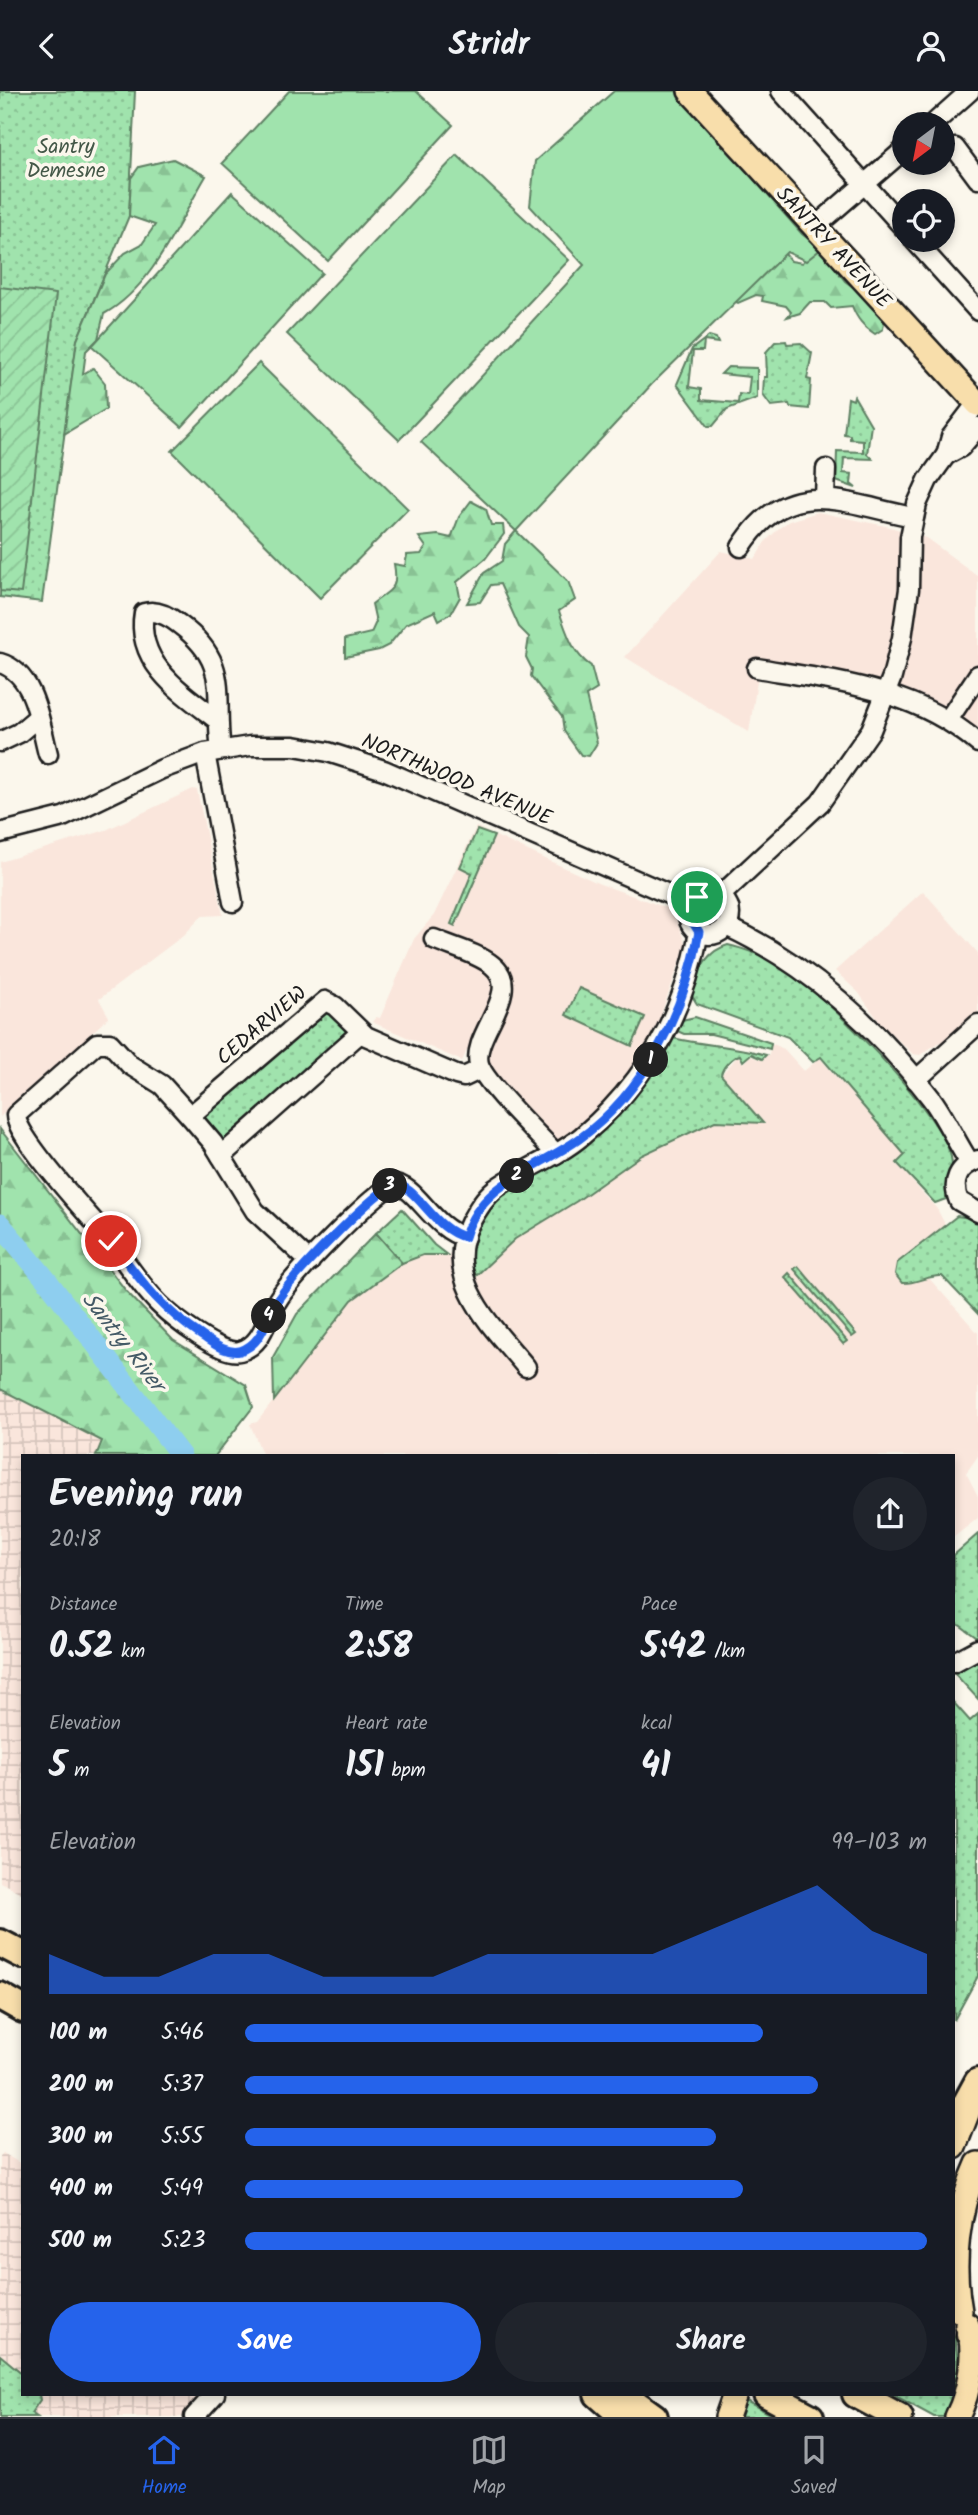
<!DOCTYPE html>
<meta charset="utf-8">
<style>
:root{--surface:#171b24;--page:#20242c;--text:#f1f3f6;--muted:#9ea1a6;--line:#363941;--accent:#2563eb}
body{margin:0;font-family:Kalam,sans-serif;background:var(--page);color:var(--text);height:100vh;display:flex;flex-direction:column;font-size:26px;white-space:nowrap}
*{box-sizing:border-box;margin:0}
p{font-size:23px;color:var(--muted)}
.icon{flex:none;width:38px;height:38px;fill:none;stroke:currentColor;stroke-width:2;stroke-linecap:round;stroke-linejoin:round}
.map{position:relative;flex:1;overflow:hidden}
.sheet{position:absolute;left:21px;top:1363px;width:934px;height:942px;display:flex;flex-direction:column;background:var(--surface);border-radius:0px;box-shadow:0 4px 10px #0003}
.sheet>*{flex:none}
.needle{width:46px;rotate:212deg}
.controls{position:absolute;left:892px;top:21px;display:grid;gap:14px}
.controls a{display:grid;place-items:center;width:63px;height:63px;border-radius:50%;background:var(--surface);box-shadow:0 4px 10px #0003;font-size:35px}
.pin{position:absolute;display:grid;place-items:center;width:60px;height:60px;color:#fff;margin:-30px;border:4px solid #fff;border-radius:50%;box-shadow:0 2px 7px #0007}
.km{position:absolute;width:35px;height:35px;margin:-18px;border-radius:50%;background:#222;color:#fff;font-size:19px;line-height:35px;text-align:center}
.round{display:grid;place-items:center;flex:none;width:74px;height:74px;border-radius:37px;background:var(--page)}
.head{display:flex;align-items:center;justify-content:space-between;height:119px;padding:0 28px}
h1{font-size:38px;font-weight:800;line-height:52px}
.stats{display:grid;grid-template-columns:repeat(3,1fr);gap:10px;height:119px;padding:7px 28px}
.stats div{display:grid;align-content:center}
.stats b{font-size:35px;font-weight:800}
.stats small{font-size:19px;font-weight:400}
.stats p{font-size:19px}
.chart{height:196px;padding:14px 28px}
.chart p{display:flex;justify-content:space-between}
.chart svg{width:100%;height:126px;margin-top:7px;fill:var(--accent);opacity:.7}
.cta{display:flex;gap:14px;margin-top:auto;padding:14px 28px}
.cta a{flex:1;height:80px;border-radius:42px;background:var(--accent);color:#fff;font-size:28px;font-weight:800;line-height:80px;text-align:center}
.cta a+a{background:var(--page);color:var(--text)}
ul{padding:0 28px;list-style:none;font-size:23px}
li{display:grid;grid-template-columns:112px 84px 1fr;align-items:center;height:52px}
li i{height:18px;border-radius:9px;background:var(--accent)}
header{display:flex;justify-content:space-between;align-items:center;height:91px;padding:0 28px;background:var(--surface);font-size:32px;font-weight:800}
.menu{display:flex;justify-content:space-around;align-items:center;height:98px;border-top:2px solid var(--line);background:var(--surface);font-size:19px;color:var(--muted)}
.menu a{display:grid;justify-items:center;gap:4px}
.menu .selected{color:var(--accent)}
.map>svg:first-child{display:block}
.built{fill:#fae6dc}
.industrial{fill:url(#industrial-grid)}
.grass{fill:url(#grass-dots);stroke:#5e8064;stroke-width:2}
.forest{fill:url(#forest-firs);stroke:#5e8064;stroke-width:2}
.garden{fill:url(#garden-furrows);stroke:#5e8064;stroke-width:2}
.pitch{fill:#a0e3ad;stroke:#5e8064;stroke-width:2}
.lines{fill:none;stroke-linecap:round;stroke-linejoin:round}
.river{stroke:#8eceef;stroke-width:21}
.minor-casing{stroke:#1c1c1c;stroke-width:23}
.major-casing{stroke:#1c1c1c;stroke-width:28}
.highway-casing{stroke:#1c1c1c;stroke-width:32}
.minor{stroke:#fbf7ec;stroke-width:18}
.major{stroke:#f8deab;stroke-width:23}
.highway{stroke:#f8deab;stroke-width:26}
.route-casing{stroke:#fff;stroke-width:14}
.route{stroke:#2563eb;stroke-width:9}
.labels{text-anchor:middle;stroke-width:7;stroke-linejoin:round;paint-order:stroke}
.park-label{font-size:21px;fill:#445848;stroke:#fbf7ec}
.street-label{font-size:21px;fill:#1c1c1c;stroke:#fbf7ec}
.water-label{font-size:23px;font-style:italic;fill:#445a66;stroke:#fbf7ec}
</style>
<header><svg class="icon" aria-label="back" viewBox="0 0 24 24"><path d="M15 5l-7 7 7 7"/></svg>Stridr<svg class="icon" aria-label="person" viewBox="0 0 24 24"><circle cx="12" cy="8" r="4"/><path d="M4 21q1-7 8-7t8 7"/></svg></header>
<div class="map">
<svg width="978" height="2326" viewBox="0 0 978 2326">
<defs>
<pattern id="industrial-grid" width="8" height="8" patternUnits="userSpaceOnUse" patternTransform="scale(1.75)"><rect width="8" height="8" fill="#fae6dc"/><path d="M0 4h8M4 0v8" fill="none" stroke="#d6c5bc"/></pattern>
<pattern id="grass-dots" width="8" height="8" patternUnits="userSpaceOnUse" patternTransform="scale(1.75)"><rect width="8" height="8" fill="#a0e3ad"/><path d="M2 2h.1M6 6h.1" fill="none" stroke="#89c294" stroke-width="1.8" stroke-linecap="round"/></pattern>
<pattern id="forest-firs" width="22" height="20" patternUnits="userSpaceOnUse" patternTransform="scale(1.75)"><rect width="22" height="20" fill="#a0e3ad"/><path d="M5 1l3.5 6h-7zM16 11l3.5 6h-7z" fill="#89c294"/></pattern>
<pattern id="garden-furrows" width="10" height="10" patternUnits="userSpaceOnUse" patternTransform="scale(1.75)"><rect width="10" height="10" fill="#a0e3ad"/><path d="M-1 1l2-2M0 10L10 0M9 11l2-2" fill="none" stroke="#89c294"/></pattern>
</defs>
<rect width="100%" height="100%" fill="#fbf7ec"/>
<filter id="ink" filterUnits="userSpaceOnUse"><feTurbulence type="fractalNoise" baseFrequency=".0143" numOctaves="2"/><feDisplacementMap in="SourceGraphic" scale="14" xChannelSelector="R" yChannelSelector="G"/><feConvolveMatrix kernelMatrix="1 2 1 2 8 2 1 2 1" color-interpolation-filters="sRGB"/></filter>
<g filter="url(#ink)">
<g class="built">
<path d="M818 421 890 436 926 447 978 485V641L963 628 910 603 760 572 749 641 625 566 721 460 755 468 765 451 778 438 789 430Z"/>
<path d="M193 698 197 699 223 824 202 825 184 844 99 908 109 926 0 1026V771L106 739Z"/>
<path d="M476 736 600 793 672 819 686 854 645 967 593 1027 560 1049 545 1042 489 982 483 970 502 925 486 918 462 970 372 931 376 926 380 927 414 848 434 824Z"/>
<path d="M923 800 978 862V923L954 948 938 952 920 964 913 963 881 933 858 901 835 880Z"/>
<path d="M771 952 784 958 804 980 820 967 905 1064 896 1072 937 1118 946 1135 909 1165 978 1242V1365L966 1382 978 1405V1427L954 1446V1365H263L250 1333 257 1331 352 1209 395 1176 423 1164H447L456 1159 476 1185 515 1148 577 1110 642 1064 715 1030 762 1032 721 984 738 965 743 972 750 965 762 969 769 963Z"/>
</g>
<g class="industrial">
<path d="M0 1298 103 1350 96 1365H23V1803L0 1791Z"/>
<path d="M3 2062 23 2074V2303H215L194 2326H0V2065Z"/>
</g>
<g class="grass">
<path d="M0 0H135L129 125 77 249 42 511 0 506Z"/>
<path d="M709 245 716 247 718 252 704 250 703 260H693L689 296 701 298V309L738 312 739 303 748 304 750 286 721 283 728 276 757 277V307L727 318 713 335H708L677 293 692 258Z"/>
<path d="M786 250 787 253 801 252 812 262 807 288 811 289 809 318 790 316 789 313 771 315 763 304 764 286H767L766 261 775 251Z"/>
<path d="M854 305 871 334 867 363 872 368 844 367 843 382 852 383 851 393 856 397 836 390 837 360 863 361V349L850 348V344L844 343 848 307 853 309Z"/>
<path d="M477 739 494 745 455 835 451 833 472 782 460 776Z"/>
<path d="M728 854C742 857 770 867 782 875 823 902 941 1020 951 1066 954 1080 949 1094 946 1108L935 1112 897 1072 905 1064 821 966 813 971 788 946 697 913 691 903C696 882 706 860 728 854Z"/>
<path d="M579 897 645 926 632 955 566 924Z"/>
<path d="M327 917 349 944 222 1051 201 1027 202 1023Z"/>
<path d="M695 926 771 952 770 958 711 943H684L675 939 682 929Z"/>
<path d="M673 947C704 955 735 954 766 964L762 968 751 963 743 970 740 964C732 966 722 976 721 984L763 1032 715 1030 642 1064 577 1110 515 1148 476 1185C475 1179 471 1176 471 1171 467 1108 514 1099 556 1073 577 1060 597 1041 615 1025 639 1003 655 974 673 947Z"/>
<path d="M402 1118 434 1154 447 1164H423L402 1172 376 1142Z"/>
<path d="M957 1125 978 1128V1223L942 1185C927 1184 916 1193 902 1192L895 1183 897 1172Z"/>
<path d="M978 1443V1546H976L954 1530V1464Z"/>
<path d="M978 1569V1608L955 1583Z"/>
<path d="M954 1612 970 1630 978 1623V1885L954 1929Z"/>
<path d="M954 2244C961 2273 957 2297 947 2326H934L892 2303H954Z"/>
<path d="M0 2264 23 2283V2303H39L40 2309 31 2322 37 2326H0Z"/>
<path d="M746 2310 776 2326H738Z"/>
</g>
<g class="forest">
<path d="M173 68 206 85C178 132 153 196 104 223L98 248 86 260 83 283 93 277 105 292 106 318 64 343 77 249 105 183 125 162 142 153 155 134 129 125 131 87 139 76Z"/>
<path d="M779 156 791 170 802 172 807 163 819 156 845 190 868 207 884 231 883 238 875 243C863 235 857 228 852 215L831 217 825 211H810L800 222 787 226 791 221 786 215 762 210 763 205 756 204 738 212 724 205Z"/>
<path d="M471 410 486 418 491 434H503L504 443 485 468 457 491 460 506 451 522 439 529 435 520 406 533 389 554 379 559 345 566V548L371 542 376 531 372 513C390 498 399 500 394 473L405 475 407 464 421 463 426 456 419 446 438 444 451 447 459 426Z"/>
<path d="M516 440 568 490 575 509 559 520C567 542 572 562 591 575L597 598 586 605 597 652 589 665 581 664 564 640 562 626 531 585 532 578 526 566 529 546 519 536 500 493 491 494 480 511 467 512 484 482 502 470 505 453Z"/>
<path d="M0 1038 127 1201 173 1249 246 1294 253 1316 215 1365H96L102 1350 0 1298Z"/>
<path d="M376 1142 402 1172 352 1209 274 1310 273 1266 297 1223Z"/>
</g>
<g class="garden">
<path d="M0 196 56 203 21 502 0 500Z"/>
<path d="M798 1175 856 1243 852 1246 794 1178Z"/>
<path d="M789 1182 847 1250 843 1253 785 1186Z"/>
</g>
<g class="pitch">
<path d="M289 0H416L453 34 328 170 222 72Z"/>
<path d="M614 0H676L802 143 821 158 806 170 787 161 652 293 516 440 421 351 584 174 530 115 535 70Z"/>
<path d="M457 64 569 169 399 349 287 243Z"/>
<path d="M232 101 322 182 182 336 92 255Z"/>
<path d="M259 272 408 418 320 507 172 360Z"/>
</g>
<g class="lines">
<path class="river" d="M0 1133 49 1192 181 1365"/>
<defs>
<g id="minor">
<path d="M781 0 905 138"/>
<path d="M933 33 970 0"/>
<path d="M955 57 978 88"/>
<path d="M816 135 905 58"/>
<path d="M914 149 978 220"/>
<path d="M946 364 961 356 978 336"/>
<path d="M825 406 826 378"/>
<path d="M741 456C789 381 843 413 914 426"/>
<path d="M0 572C35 582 40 633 48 663"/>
<path d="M757 577C835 590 916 598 978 652"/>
<path d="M216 628C182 602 135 572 144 522 157 518 169 525 179 533 233 573 213 604 221 659"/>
<path d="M948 629 978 584"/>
<path d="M0 651 19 642 38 626"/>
<path d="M205 662 233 811"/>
<path d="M0 742 63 726 162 678 205 662 250 655H294L328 661 384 679 691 813"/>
<circle cx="709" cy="823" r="21"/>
<path d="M720 805 820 712 871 639 892 586 902 547 909 498 910 446 917 413 928 389 946 364 951 346 977 312"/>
<path d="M726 835C807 872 878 937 931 1007 946 1027 956 1051 970 1072"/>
<path d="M434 848C452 856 477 862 492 874 525 900 471 943 479 973 484 992 540 1045 556 1063"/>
<path d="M916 989 978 933"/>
<path d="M190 1025 325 910 335 915 366 945 456 984 464 986 481 978"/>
<path d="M221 1065 360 942"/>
<path d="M978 1069C958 1075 951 1091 959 1110L978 1121"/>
<path d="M310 1171 255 1120 213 1052 190 1025 162 994 130 974 110 952H97L16 1024C14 1042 81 1116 97 1134 119 1159 135 1189 159 1213 173 1227 221 1265 240 1260 263 1254 266 1227 277 1210 292 1185 368 1108 393 1093 416 1093 432 1138 465 1146"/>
<path d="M526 1276C493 1236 441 1189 470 1132 477 1119 484 1107 495 1098 522 1078 556 1067 582 1045 645 992 684 922 699 841"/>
<path d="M954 1571 978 1558"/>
<path d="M194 2326 215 2303"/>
</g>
<g id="major">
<path d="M690 0 978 313"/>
<path d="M954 2056 968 2020"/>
<path d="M960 2220C951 2172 957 2118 978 2073"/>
<path d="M727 2326 735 2303"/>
<path d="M957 2326C969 2302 978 2260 967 2234"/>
</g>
<g id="highway">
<path d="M0 1852 23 1864"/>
<path d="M0 1905 23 1918"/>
<path d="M954 2035 978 1991"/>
<path d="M970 2243 978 2254"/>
<path d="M598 2303 624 2326"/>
<path d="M622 2303 654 2326"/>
<path d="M767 2303 810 2326"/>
<path d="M856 2303 899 2326"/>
</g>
</defs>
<use href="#minor" class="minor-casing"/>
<use href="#major" class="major-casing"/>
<use href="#highway" class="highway-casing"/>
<use href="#minor" class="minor"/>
<use href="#major" class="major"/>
<use href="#highway" class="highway"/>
</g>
</g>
<g class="lines" filter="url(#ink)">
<defs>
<path id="route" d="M111 1150C141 1190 159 1216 202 1245 213 1252 226 1263 240 1260 263 1253 266 1227 277 1210 293 1184 367 1109 393 1093 417 1093 433 1139 465 1146 480 1092 537 1078 579 1048 645 1001 685 919 699 841L689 825 691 813 697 806"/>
</defs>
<use href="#route" class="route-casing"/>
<use href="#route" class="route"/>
</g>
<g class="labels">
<g class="park-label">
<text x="66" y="62">Santry<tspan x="66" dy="24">Demesne</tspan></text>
</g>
<g class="street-label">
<text transform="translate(834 156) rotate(47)" y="7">SANTRY AVENUE</text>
<text transform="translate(457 688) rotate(23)" y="7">NORTHWOOD AVENUE</text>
<text transform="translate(261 934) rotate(-40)" y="7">CEDARVIEW</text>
</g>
<g class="water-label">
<text transform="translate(124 1250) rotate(52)" y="8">Santry River</text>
</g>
</g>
</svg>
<div class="controls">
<a><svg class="needle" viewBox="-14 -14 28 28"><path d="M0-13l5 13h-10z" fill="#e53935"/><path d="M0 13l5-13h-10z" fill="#9ea1a6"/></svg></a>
<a><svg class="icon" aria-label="locate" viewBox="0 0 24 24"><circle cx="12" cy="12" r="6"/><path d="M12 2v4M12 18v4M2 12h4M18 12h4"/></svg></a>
</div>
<div class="pin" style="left:697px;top:806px;background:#1e9e55"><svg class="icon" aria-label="arrive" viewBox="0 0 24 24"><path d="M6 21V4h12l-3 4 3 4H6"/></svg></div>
<div class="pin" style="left:111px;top:1150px;background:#d93025"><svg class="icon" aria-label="check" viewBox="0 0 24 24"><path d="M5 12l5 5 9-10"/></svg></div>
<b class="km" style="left:651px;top:969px">1</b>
<b class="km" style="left:517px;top:1085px">2</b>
<b class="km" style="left:390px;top:1095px">3</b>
<b class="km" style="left:269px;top:1225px">4</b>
<section class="sheet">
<div class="head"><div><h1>Evening run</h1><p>20:18</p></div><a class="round"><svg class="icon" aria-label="share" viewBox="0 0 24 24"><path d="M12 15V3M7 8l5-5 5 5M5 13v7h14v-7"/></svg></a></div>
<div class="stats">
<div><p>Distance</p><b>0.52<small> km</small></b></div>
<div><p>Time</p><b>2:58</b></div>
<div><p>Pace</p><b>5:42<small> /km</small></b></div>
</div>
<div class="stats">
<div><p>Elevation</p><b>5<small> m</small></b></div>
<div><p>Heart rate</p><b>151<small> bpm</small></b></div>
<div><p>kcal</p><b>41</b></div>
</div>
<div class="chart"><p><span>Elevation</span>99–103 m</p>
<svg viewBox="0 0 160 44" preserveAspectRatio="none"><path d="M0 44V30L10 38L20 38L30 30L40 30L50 38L60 38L70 38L80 30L90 30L100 30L110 30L120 22L130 14L140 6L150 22L160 30V44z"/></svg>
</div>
<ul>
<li><b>100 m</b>5:46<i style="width:76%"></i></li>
<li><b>200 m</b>5:37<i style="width:84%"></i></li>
<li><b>300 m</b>5:55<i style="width:69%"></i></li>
<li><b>400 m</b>5:49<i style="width:73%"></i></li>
<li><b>500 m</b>5:23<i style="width:100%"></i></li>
</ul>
<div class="cta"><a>Save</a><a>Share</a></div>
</section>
</div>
<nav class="menu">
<a class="selected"><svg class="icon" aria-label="home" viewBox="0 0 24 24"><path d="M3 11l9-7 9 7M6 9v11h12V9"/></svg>Home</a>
<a><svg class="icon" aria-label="map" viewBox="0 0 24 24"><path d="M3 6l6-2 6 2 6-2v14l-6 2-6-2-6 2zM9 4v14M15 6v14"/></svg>Map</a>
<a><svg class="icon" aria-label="saved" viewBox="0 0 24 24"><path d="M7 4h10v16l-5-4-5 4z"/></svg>Saved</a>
</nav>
